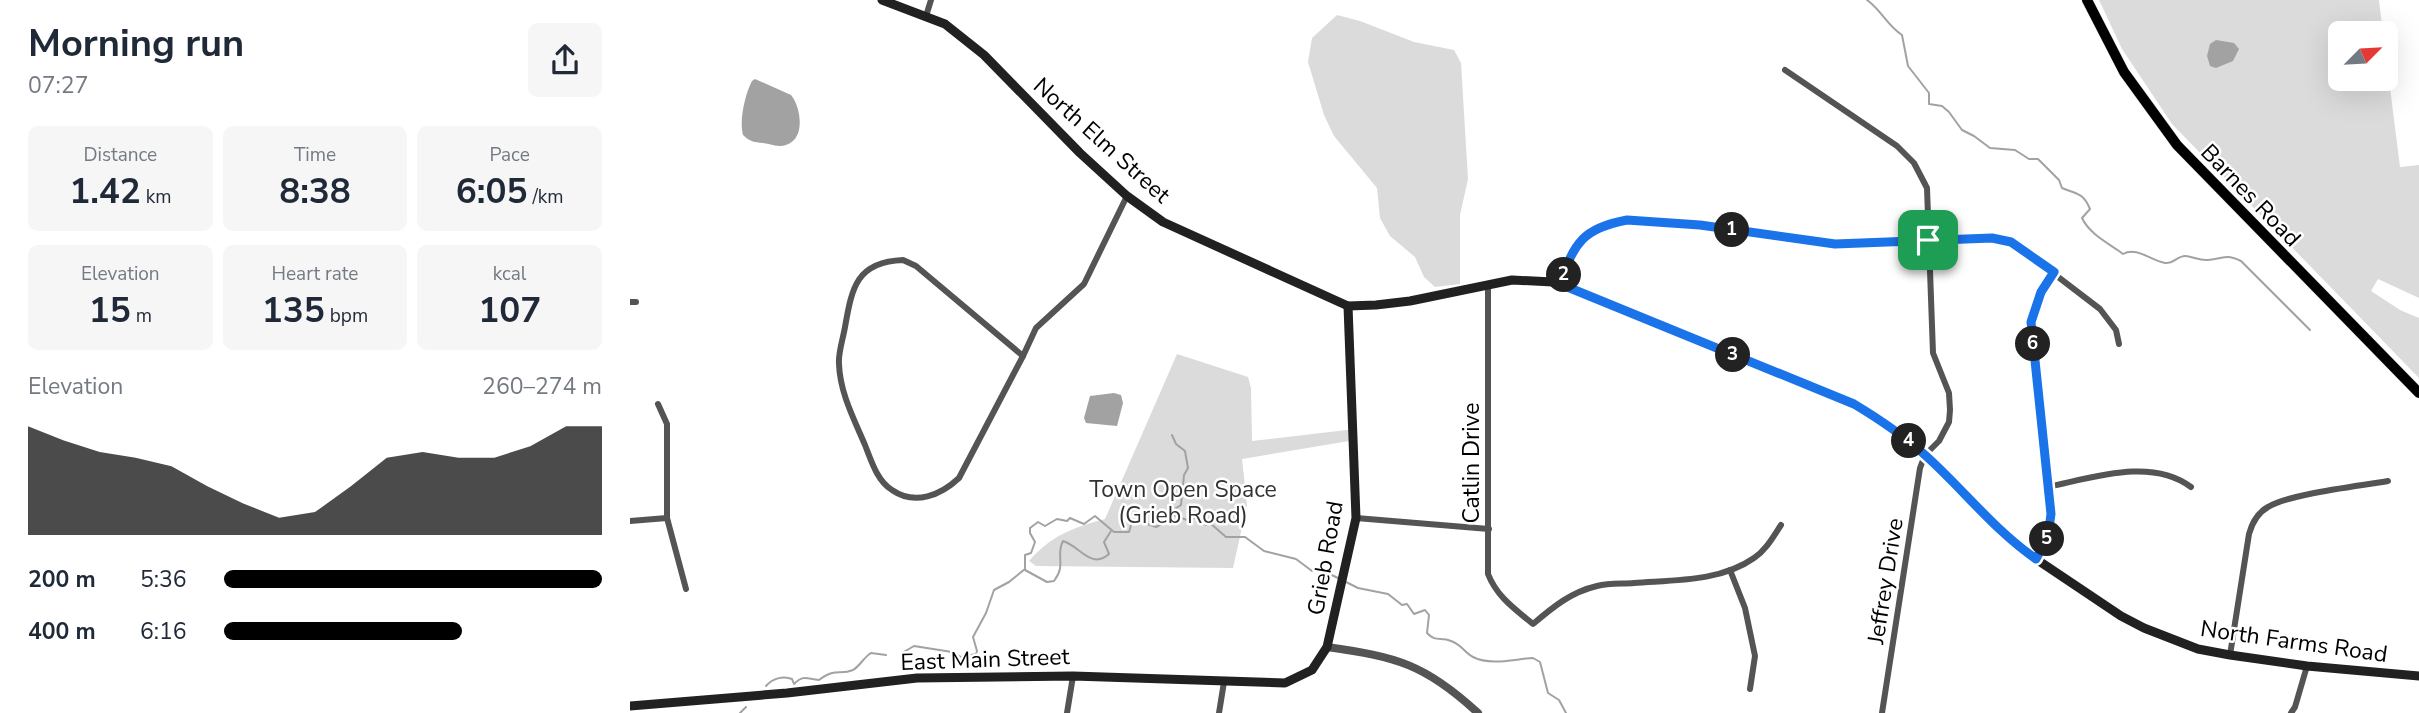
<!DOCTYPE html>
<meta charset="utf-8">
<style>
:root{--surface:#fff;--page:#f6f6f7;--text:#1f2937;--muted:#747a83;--accent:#000}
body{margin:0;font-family:"Nunito Sans",sans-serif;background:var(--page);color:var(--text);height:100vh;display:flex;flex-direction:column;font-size:26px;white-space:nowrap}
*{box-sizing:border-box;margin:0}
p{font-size:23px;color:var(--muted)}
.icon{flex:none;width:38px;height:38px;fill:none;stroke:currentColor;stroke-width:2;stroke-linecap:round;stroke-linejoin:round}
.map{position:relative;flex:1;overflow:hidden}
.sheet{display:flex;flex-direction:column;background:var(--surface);width:630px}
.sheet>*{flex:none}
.needle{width:46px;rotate:66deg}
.controls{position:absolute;left:1698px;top:21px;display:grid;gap:14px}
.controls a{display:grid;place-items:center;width:70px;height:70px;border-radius:10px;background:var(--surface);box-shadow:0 7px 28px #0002;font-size:35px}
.pin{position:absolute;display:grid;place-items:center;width:60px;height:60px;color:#fff;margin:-30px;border-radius:14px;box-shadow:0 4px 10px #0006}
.km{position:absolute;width:35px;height:35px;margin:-18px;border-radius:50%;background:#222;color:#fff;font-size:19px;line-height:35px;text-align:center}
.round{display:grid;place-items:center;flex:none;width:74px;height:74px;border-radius:10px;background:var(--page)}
.overview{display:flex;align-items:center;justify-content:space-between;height:119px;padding:0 28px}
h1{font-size:38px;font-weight:700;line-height:52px}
.metrics{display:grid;grid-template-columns:repeat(3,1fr);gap:10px;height:119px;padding:7px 28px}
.metrics div{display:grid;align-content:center;border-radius:10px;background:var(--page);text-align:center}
.metrics b{font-size:35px;font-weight:700}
.metrics small{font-size:19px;font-weight:400}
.metrics p{font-size:19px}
.chart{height:196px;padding:14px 28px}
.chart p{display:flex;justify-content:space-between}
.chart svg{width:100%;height:126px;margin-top:7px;fill:var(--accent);opacity:.7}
ul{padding:0 28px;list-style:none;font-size:23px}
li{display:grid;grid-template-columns:112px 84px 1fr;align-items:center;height:52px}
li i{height:18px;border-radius:9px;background:var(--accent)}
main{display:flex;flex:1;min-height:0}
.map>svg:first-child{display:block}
.green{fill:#dbdbdb}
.water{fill:#a2a2a2}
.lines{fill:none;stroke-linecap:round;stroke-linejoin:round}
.stream{stroke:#a2a2a2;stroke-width:2}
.primary-casing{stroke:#dbdbdb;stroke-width:11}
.minor{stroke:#545454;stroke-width:6}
.tertiary{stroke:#545454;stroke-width:8}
.secondary{stroke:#212121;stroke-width:9}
.primary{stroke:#000;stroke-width:10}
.route-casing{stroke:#fff;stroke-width:14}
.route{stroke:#1a73e8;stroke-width:9}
.labels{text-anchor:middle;stroke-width:5;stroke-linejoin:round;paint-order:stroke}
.street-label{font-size:23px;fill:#000;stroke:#fff}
.park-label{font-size:23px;fill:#323232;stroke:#fff}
</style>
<main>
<section class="sheet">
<div class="overview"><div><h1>Morning run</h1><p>07:27</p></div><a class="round"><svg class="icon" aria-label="share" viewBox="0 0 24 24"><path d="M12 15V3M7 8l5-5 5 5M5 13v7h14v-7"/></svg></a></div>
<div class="metrics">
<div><p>Distance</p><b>1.42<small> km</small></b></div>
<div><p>Time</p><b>8:38</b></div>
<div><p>Pace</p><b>6:05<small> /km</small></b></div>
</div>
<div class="metrics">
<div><p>Elevation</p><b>15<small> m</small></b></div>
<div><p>Heart rate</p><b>135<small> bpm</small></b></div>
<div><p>kcal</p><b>107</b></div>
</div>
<div class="chart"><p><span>Elevation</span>260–274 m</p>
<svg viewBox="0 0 160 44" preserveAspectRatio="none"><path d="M0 44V6L10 11L20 15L30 17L40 20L50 27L60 33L70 38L80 36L90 27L100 17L110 15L120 17L130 17L140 13L150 6L160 6V44z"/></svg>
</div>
<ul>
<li><b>200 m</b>5:36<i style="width:100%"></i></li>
<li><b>400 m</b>6:16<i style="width:63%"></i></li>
</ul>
</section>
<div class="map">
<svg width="1789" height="713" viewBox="0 0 1789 713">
<rect width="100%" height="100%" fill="#fff"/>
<g class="green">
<path d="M1469 0H1749L1753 33H1710V79H1755V48L1770 167 1789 165V298L1748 279 1741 291 1770 310 1789 318V378L1542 124 1492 49Z"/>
<path d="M707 15 730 21 784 42 824 50 831 63 838 179 830 215V284L805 287 794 277 785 257 760 236 750 218 747 188 704 136 694 115 678 62 682 38Z"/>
<path d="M547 354 618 377 621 388 622 441 725 429V440L612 459 617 505 603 568 406 566 399 561C422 535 442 528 475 519Z"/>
</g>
<g class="water">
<path d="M1586 40 1604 43 1609 49 1603 61 1586 68 1580 66 1577 56 1580 44Z"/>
<path d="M125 79 161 95C171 107 176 139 156 145 149 148 141 144 133 143 124 142 120 142 113 135 109 121 115 94 122 81Z"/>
<path d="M484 393 491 395 493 403 487 426 456 423 454 418 460 396Z"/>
</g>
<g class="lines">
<g class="stream">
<path d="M1237 0C1252 11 1257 25 1272 35L1278 66 1299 93V104L1312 106 1319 112 1332 130 1344 136 1360 148 1385 150 1399 159H1408L1429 180 1432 188C1446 194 1453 192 1460 209L1452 218C1459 233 1476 242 1489 251L1493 254C1507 246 1521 261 1535 263 1544 264 1548 255 1556 256 1564 257 1570 261 1578 260 1594 259 1595 253 1611 261L1680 330"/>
<path d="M540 512 551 505 554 475 558 468 555 451 546 444 542 435"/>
<path d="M395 570 417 582 424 581C437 564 425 556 433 541 450 546 461 570 479 554L474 542 481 531"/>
<path d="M716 582 728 588 758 594 772 605 777 604 784 614 795 610 799 615 797 633C806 643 811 636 821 641 831 644 835 653 843 657 861 666 884 659 903 658L910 662 918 693 929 700 936 713"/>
<path d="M272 653 284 646 322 652 331 657 346 654 347 651 343 637 356 613 364 590 379 582 395 569V555L401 553 405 542 400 533V528L408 522 415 526 427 519 437 521 440 518 454 524 465 516 484 532H499L502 522 509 521 526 527 532 524 533 516 538 513 557 520 564 518 576 525 580 523 596 537H615L634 551 666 559 682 571 689 569 708 578"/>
<path d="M136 686C142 679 153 675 162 679L164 684C174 674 177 679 189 680 206 667 210 676 223 670 230 666 234 657 241 653L256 655"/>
<path d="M110 713 116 707"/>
</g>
<defs>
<path id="primary" d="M1457 0 1494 72 1547 145 1789 393"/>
</defs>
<use href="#primary" class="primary-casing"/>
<g class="minor">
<path d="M296 16 301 0"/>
<path d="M1155 70 1267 146 1284 163 1297 188 1303 353 1319 393 1320 410 1319 422 1309 441 1295 455 1290 468 1252 713"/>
<path d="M273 260 286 266 393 356 329 478C311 495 285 506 262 490 247 481 241 460 235 445 224 419 210 393 209 364 208 353 213 339 215 327 222 288 226 262 273 260Z"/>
<path d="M930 284 940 256 953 238 974 224 997 221 1070 225 1205 244 1362 238 1381 241 1470 309 1486 330 1489 344"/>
<path d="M858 285V574C867 597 885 609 903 624 923 607 941 592 967 586 979 583 992 584 1004 583 1043 580 1090 582 1124 558 1136 550 1143 537 1151 525"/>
<path d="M0 302H6"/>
<path d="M393 356 406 328 454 284 497 196"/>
<path d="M28 404 37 424V518L56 589"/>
<path d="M1417 487C1462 478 1521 457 1561 487"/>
<path d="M726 518 859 529"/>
<path d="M0 521 37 518"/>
<path d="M1406 559 1418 536 1421 515 1401 322 1411 292 1424 272"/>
<path d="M1100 570 1115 608 1125 656 1120 689"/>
<path d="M1600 655 1619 534C1622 523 1627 513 1638 507 1658 494 1730 486 1758 481"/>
<path d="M437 713 443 676"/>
<path d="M589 713 594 682"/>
<path d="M1661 713 1665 707 1677 666"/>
</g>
<path class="tertiary" d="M697 647C767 657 795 664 848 713"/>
<g class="secondary">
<path d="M252 0 315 24 354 55 450 153 497 196 533 222 718 306 746 305 780 301 882 280 923 282 951 291 1224 404 1262 427 1295 455 1375 535 1400 555 1491 616 1514 628 1568 649 1600 655 1677 666 1789 676"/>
<path d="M0 706 157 693 287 678 443 676 655 683 682 670 697 647 726 518 718 306"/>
</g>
<use href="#primary" class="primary"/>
</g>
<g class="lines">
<defs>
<path id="route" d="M997 220 1070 225 1205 244 1362 238 1381 242 1424 272 1411 292 1401 322 1421 514 1418 536 1406 559C1364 530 1333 489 1295 455 1273 435 1249 419 1224 404L930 284C944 243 953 228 997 220Z"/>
</defs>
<use href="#route" class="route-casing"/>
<use href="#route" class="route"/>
</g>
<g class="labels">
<g class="street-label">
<text transform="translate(472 140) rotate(42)" y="8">North Elm Street</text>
<text transform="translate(1621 195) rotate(46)" y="8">Barnes Road</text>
<text transform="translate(841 463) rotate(-90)" y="8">Catlin Drive</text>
<text transform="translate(695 558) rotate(-80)" y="8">Grieb Road</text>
<text transform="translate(1255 581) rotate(-81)" y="8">Jeffrey Drive</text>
<text transform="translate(1664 641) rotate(8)" y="8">North Farms Road</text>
<text transform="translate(355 659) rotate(-2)" y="8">East Main Street</text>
</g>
<g class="park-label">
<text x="553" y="497">Town Open Space<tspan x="553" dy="26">(Grieb Road)</tspan></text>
</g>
</g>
</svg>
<div class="controls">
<a><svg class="needle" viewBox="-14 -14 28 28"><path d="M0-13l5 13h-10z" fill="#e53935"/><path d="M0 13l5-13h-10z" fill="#747a83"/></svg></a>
</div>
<div class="pin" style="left:1298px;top:240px;background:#1e9e55"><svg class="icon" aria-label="arrive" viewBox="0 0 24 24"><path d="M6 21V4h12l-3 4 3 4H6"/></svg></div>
<b class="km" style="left:1102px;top:230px">1</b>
<b class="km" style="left:934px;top:275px">2</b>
<b class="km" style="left:1103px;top:355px">3</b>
<b class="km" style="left:1279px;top:441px">4</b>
<b class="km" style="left:1417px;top:539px">5</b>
<b class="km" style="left:1403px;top:344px">6</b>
</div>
</main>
